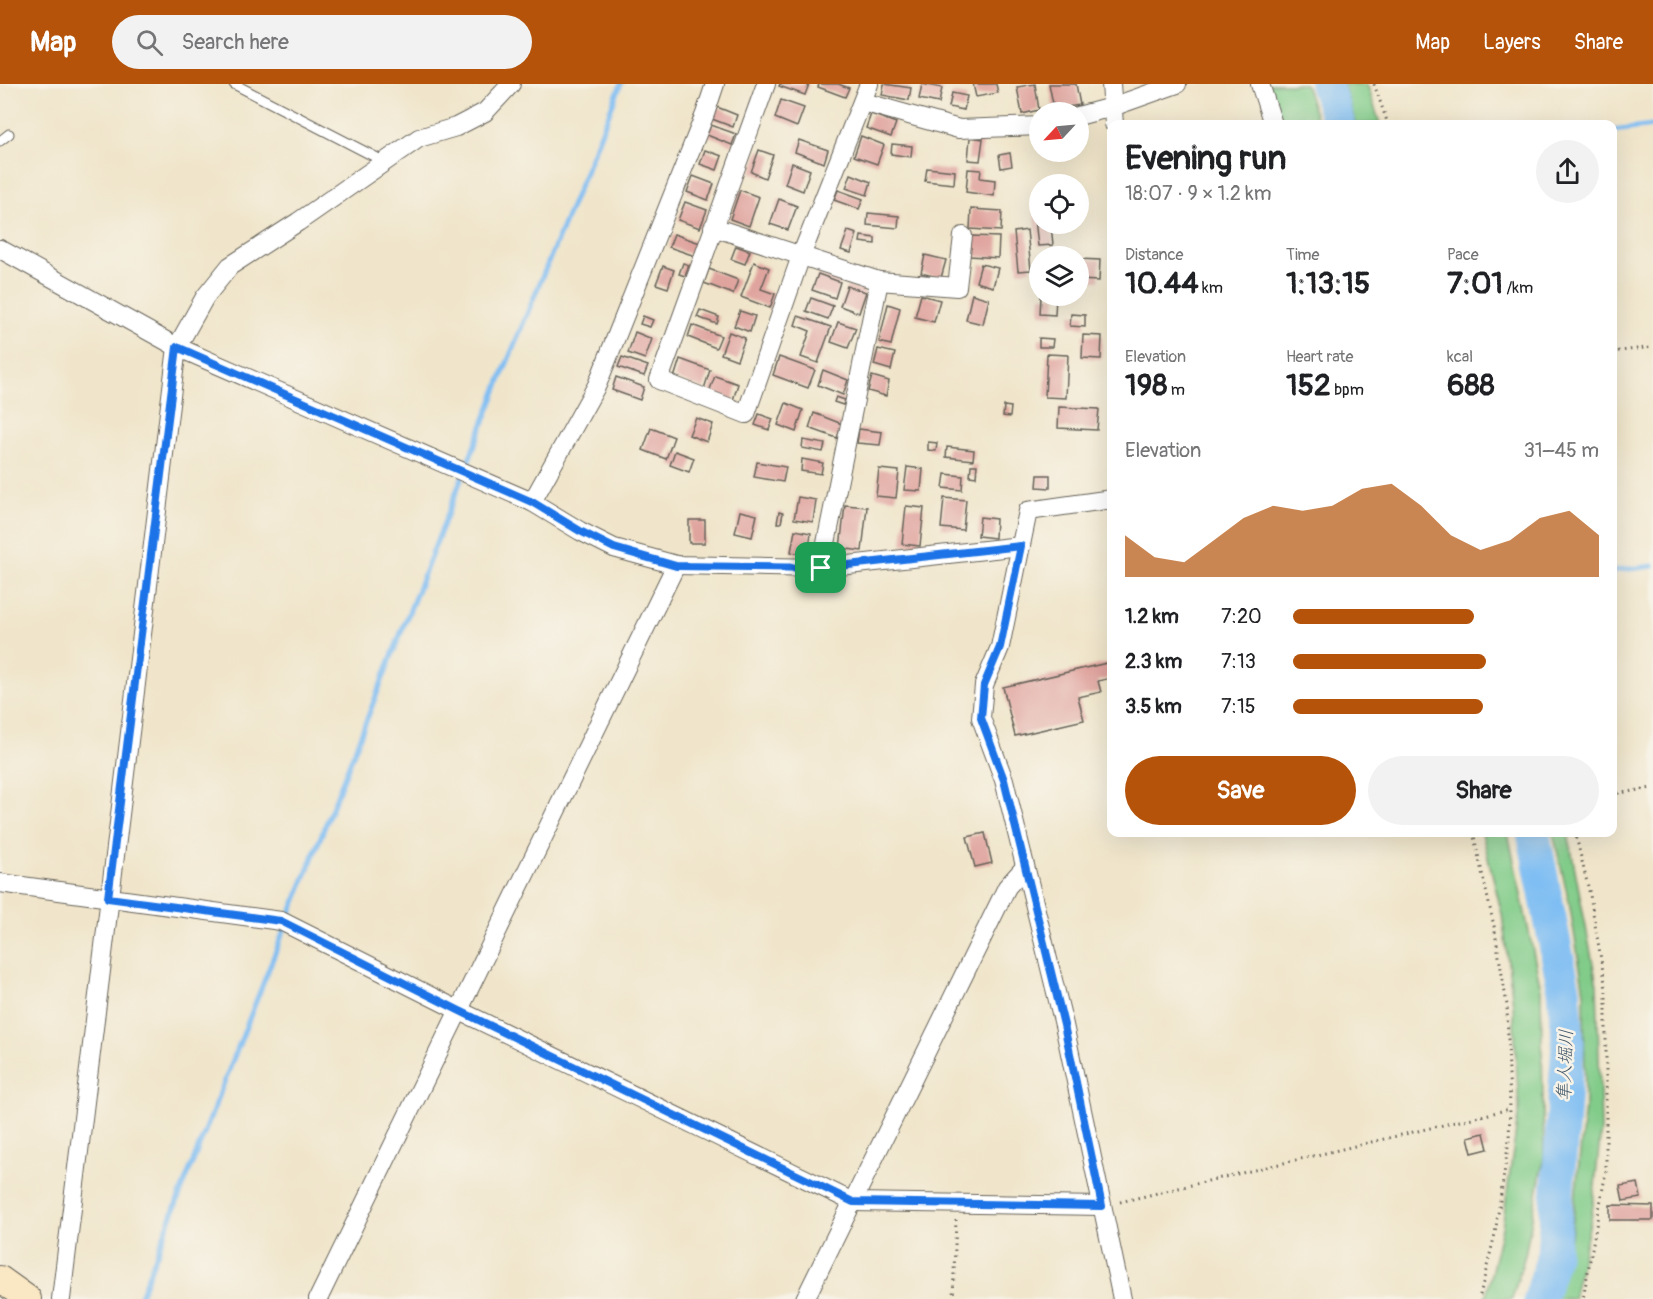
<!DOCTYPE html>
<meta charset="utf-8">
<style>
:root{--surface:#fff;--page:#f2f2f2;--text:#202124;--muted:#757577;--accent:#b45309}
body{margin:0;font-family:Pangolin,"Klee One",sans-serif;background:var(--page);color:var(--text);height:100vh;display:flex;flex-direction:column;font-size:22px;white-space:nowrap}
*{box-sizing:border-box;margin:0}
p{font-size:20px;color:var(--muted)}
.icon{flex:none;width:33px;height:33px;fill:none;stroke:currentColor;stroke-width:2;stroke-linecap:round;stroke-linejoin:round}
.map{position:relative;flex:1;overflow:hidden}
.sheet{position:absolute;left:1107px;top:36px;width:510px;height:717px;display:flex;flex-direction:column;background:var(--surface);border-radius:12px;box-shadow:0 6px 24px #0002}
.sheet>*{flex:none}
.needle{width:39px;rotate:244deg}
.tools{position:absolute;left:1029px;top:18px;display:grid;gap:12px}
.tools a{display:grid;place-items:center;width:60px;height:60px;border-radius:50%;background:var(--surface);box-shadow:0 6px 24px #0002;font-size:30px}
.pin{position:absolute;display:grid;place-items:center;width:51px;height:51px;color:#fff;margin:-26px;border-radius:12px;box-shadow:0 3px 9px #0006}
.round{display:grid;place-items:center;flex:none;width:63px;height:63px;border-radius:32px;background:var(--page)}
.summary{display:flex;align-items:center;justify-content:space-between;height:102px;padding:0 18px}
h1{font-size:33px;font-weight:700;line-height:45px}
.metrics{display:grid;grid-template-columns:repeat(3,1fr);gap:9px;height:102px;padding:6px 18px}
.metrics div{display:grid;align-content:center}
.metrics b{font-size:30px;font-weight:700}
.metrics small{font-size:16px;font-weight:400}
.metrics p{font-size:16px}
.chart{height:168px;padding:12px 18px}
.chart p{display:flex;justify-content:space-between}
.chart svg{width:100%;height:108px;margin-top:6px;fill:var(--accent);opacity:.7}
.button{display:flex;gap:12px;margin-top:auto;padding:12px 18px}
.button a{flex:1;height:69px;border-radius:36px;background:var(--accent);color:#fff;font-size:24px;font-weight:700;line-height:69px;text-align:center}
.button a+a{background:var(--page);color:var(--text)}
ul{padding:0 18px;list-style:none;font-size:20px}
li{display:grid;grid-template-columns:96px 72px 1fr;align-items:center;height:45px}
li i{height:15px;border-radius:8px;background:var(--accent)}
header{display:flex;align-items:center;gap:36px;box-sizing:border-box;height:84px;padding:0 30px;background:var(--accent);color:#fff}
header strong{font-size:28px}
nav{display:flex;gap:33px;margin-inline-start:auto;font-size:21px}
.search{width:420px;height:54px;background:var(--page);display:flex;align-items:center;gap:15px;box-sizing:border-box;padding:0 21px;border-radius:33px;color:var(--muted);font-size:22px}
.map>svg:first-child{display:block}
.green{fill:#82cc8a;stroke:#4f7453;stroke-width:1.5}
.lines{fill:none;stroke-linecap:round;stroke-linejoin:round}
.stream{stroke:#7fbef3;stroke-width:5}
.river{stroke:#7fbef3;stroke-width:33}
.building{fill:#e0a49f}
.lane-casing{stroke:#666259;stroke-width:11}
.street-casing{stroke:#666259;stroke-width:20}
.secondary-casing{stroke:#666259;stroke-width:28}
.path{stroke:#666259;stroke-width:3;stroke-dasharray:1.5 4.5;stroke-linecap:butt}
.lane{stroke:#fff;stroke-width:9}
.street{stroke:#fff;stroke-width:18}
.secondary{stroke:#fae7c3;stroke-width:26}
.route-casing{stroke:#fff;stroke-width:12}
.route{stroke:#1a73e8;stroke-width:8}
.labels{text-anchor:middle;stroke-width:5;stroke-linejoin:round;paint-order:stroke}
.water-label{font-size:18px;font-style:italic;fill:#3f5567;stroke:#f7f3e8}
</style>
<header>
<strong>Map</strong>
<div class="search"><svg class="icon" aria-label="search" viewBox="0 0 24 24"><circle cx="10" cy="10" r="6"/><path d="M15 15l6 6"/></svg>Search here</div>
<nav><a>Map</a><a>Layers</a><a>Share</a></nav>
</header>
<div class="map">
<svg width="1653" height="1215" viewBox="0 0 1653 1215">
<rect width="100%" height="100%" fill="#f7f3e8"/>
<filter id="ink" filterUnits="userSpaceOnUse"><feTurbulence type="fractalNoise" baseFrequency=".0167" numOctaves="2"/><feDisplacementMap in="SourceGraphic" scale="12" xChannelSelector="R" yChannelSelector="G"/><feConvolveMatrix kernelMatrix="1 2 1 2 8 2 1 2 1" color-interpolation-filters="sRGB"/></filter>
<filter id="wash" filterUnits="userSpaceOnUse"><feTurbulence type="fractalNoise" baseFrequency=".008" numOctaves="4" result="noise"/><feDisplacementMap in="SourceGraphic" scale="24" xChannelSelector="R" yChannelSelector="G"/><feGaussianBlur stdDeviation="1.35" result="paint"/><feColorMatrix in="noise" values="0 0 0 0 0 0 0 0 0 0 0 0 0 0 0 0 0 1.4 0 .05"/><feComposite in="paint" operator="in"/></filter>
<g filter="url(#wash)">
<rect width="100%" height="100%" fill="#f0e5ca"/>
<g class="green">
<path d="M1268 0H1305L1318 40H1283Z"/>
<path d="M1343 0H1367L1380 40H1356Z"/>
<path d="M1482 749H1508L1541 905 1544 1073 1525 1171 1512 1215H1485L1502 1144 1519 1025 1513 920 1502 830Z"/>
<path d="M1553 749H1568L1597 901 1601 1045 1592 1130 1573 1215H1556L1571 1153 1585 1023 1584 908 1569 818Z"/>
</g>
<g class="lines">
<g class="stream">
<path d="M1612 47 1653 42"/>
<path d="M1612 487 1653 482"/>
<path d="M139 1215 505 284 621 0"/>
</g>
<g class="river">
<path d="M1326 0 1339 40"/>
<path d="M1533 748 1564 906 1568 960 1553 1172 1540 1215"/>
</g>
</g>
<g id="blocks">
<g class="building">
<path d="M780 0H809L805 11 779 2Z"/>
<path d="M819 0H838L849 4 845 13 818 3Z"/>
<path d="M884 0 911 4 909 16 882 11Z"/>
<path d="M922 0 942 4 939 19 919 15Z"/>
<path d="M973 0H996L998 9 976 13Z"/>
<path d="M1035 0 1039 26 1022 30 1017 3Z"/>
<path d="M1049 0H1076L1080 21 1054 25Z"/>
<path d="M952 9 967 12 964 26 949 23Z"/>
<path d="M781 16 804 24 797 43 775 34Z"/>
<path d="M717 23 737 31 733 43 712 35Z"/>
<path d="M871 30 896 39 891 53 866 44Z"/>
<path d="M711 41 736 50 732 61 707 51Z"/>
<path d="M861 52 884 61 877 80 854 72Z"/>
<path d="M970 53 983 55 980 77 968 76Z"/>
<path d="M799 56 828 66 824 79 795 68Z"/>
<path d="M892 60 912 62 911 73 891 70Z"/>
<path d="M705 66 722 72 717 86 700 80Z"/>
<path d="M759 66 773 71 765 94 751 88Z"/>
<path d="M1054 68H1075V69L1055 72Z"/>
<path d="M1010 69 1012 82 1001 84 999 71Z"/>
<path d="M792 79 810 86 803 107 785 100Z"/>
<path d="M927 84 955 87 954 100 925 97Z"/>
<path d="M968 85 981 86 980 94 995 96 994 112 966 108Z"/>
<path d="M851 90 871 98 867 111 846 104Z"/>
<path d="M693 92 714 100 708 116 687 108Z"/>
<path d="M740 106 759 113 749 142 730 135Z"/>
<path d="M838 106 863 115 859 125 834 116Z"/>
<path d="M779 115 797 122 788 146 770 140Z"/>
<path d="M685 118 707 126 700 144 678 136Z"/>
<path d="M971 125 1002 127 1001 147 970 145Z"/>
<path d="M1034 126H1040V140H1051L1053 161 1038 162Z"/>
<path d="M868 129 899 132 898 144 867 141Z"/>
<path d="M1027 146 1031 186 1018 187 1014 148Z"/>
<path d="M848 147 857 150 851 169 841 166Z"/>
<path d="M674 150 700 159 695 172 669 163Z"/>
<path d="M861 152 875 154V160L860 158Z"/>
<path d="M971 152 999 153 998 174 970 172Z"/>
<path d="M736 162 750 167 745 180 731 175Z"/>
<path d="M925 171 946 176 941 194 921 189Z"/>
<path d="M1078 175 1100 176 1099 197 1078 196Z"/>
<path d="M754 178 769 184 761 205 775 210 770 224 741 213Z"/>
<path d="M683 179 689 181 685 192 679 190Z"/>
<path d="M981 180 998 184 993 203 976 198Z"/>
<path d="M663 182 674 186 668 204 656 200Z"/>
<path d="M709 185 738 196 733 210 704 199Z"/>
<path d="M818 190 840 198 835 214 812 206Z"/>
<path d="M847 202 866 208 859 229 840 222Z"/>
<path d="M972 210 989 215 983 240 966 236Z"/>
<path d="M921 211 940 216 934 238 915 233Z"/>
<path d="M1041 212H1056L1055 231 1040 230Z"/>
<path d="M811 214 833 222 828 235 806 227Z"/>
<path d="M888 220 900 224 891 261 879 258Z"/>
<path d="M700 226 719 233 717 240 697 233Z"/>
<path d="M740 227 755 232 750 248 734 242Z"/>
<path d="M1071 230 1085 231V243L1070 242Z"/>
<path d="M643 232 653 236 650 243 640 240Z"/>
<path d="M798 232 831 243 818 279 801 273 810 247 795 241Z"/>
<path d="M838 238 856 244 848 264 831 258Z"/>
<path d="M692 241 721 252 716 264 688 253Z"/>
<path d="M635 248 652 255 645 275 628 269Z"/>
<path d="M729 248 745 254 737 276 721 270Z"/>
<path d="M1083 251 1102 252 1101 275 1082 274Z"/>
<path d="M1039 254 1053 255 1052 263H1039Z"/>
<path d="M878 265 895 269 891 286 874 281Z"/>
<path d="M1047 270 1068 271 1066 314 1045 313Z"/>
<path d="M622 273 648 282 644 292 618 283Z"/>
<path d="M779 273 815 286 808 304 773 291Z"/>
<path d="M680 275 710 286 704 305 674 294Z"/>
<path d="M823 286 848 296 843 311 818 301Z"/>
<path d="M715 292 738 300 733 316 709 308Z"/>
<path d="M872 292 889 297 886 312 868 307Z"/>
<path d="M616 293 644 303 640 316 612 306Z"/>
<path d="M836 313 845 316 843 321 834 318Z"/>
<path d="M786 319 803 326 796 348 778 341Z"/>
<path d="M1004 322 1011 323 1010 333 1003 332Z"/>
<path d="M1059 323 1099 325 1097 346 1058 344Z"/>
<path d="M814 329 842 340 837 354 809 344Z"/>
<path d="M759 330 773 335 769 346 755 341Z"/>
<path d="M696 334 713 340 707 358 689 351Z"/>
<path d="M651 344 674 353 666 375 643 366Z"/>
<path d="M859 345 882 348 880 361 857 359Z"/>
<path d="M803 356 825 360 823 368 802 364Z"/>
<path d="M928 358 937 359 936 367 928 366Z"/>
<path d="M947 363 974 366 973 376 946 373Z"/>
<path d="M675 367 694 374 689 388 670 381Z"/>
<path d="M802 375 823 379 821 390 801 387Z"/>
<path d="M757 378 786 383 783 398 754 393Z"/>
<path d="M971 381H977L976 393 970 392Z"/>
<path d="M907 383 923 385 921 407 904 406Z"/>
<path d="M879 385 899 387 896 414 876 412Z"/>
<path d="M945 390 963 392 962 406 943 404Z"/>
<path d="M1038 391H1050V404L1037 403Z"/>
<path d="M798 413 816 416 813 438 794 435Z"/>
<path d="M944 414 966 416 963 446 941 444Z"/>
<path d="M845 421 867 423 862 467 840 464Z"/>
<path d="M906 422 924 424 920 462 902 460Z"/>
<path d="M740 427 757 431 752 453 735 449Z"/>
<path d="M779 428 783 429 781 439H777Z"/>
<path d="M980 433 996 435 995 454 978 452Z"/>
<rect x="689" y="436" width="16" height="23"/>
<path d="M795 446 811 449 808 471 791 468Z"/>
<path d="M1107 579 1111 594 1098 597 1101 608 1078 613 1084 636 1015 652 1003 603Z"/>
<path d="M985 749 992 779 975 783 967 753Z"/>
<path d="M1484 1049 1488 1065 1472 1069 1468 1053Z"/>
<path d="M1638 1099 1641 1114 1623 1117 1620 1102Z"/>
<path d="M1610 1121 1653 1122V1136H1610Z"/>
</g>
</g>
</g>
<g filter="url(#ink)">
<use href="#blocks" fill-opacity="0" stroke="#666259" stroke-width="1.5"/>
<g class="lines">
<defs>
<g id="lane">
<path d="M234 0 385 78"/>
<path d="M0 57 9 50"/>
</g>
<g id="street">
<path d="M766 0 659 296 746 330 801 172 869 0"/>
<path d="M1111 0 1114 40"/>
<path d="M1260 0 1273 40"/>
<path d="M863 18 959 45 1040 42"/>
<path d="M1078 32 1112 23 1177 0"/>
<path d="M713 143 879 197 821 484"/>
<path d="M0 165 177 263 532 418 580 447 614 464 676 481 821 484 1021 462"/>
<path d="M879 197 957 203 963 152"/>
<path d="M1112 415 1028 427 1000 563 984 601 981 634 1004 696 1064 941 1122 1215"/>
<path d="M532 418 597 301 705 30 715 0"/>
<path d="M0 799 281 837 458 926 853 1118 1102 1122"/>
<path d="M61 1215 177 263 205 213 230 182 298 138 419 54 456 43 485 28 511 0"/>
<path d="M318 1215 676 481"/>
<path d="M805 1215 1007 803 1025 783"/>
</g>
<path id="secondary" d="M0 1195 28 1215"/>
</defs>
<use href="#lane" class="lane-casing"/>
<use href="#street" class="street-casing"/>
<use href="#secondary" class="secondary-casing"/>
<g class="path">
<path d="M1374 0 1388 40"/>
<path d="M1612 268 1653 263"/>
<path d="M1612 710 1653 704"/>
<path d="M1473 748 1494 842 1507 921 1510 1025 1509 1056 1495 1150 1479 1215"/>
<path d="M1575 748 1590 811 1606 905V1087L1583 1215"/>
<path d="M1120 1118 1510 1025"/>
<path d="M953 1215 956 1136"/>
</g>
<use href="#lane" class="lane"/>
<use href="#street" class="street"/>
<use href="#secondary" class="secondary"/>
</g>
</g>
<g class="lines" filter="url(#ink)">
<defs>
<path id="route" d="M177 263 532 418 580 447 614 464 676 482 821 484 1021 462 1000 563 984 601 981 634 1004 696 1064 941 1102 1122 853 1118 458 926 281 837 108 814Z"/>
</defs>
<use href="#route" class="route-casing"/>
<use href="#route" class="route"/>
</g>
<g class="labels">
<g class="water-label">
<text transform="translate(1565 981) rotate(-88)" y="6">隼人堀川</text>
</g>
</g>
</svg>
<div class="tools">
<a><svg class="needle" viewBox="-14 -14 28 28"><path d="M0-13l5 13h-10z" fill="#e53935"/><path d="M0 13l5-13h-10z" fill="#757577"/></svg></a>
<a><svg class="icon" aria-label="locate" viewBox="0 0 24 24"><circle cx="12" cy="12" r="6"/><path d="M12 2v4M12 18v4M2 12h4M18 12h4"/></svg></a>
<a><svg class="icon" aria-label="layers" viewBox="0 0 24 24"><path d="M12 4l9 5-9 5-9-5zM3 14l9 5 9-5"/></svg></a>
</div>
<div class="pin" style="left:821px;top:484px;background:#1e9e55"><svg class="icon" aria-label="arrive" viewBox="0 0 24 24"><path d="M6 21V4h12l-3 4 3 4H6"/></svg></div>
<section class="sheet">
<div class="summary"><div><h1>Evening run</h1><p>18:07 · 9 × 1.2 km</p></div><a class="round"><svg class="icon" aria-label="share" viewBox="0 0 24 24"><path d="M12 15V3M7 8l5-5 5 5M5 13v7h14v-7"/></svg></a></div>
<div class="metrics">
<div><p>Distance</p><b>10.44<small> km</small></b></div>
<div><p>Time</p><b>1:13:15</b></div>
<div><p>Pace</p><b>7:01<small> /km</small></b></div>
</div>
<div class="metrics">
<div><p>Elevation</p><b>198<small> m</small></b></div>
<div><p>Heart rate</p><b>152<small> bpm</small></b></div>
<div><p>kcal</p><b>688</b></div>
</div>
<div class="chart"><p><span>Elevation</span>31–45 m</p>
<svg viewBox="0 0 160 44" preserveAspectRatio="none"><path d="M0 44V27L10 36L20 38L30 29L40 20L50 15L60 17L70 15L80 8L90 6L100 15L110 27L120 33L130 29L140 20L150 17L160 27V44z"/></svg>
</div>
<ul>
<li><b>1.2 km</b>7:20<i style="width:59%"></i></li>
<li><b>2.3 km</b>7:13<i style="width:63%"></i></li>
<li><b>3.5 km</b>7:15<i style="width:62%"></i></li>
</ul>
<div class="button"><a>Save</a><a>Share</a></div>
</section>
</div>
